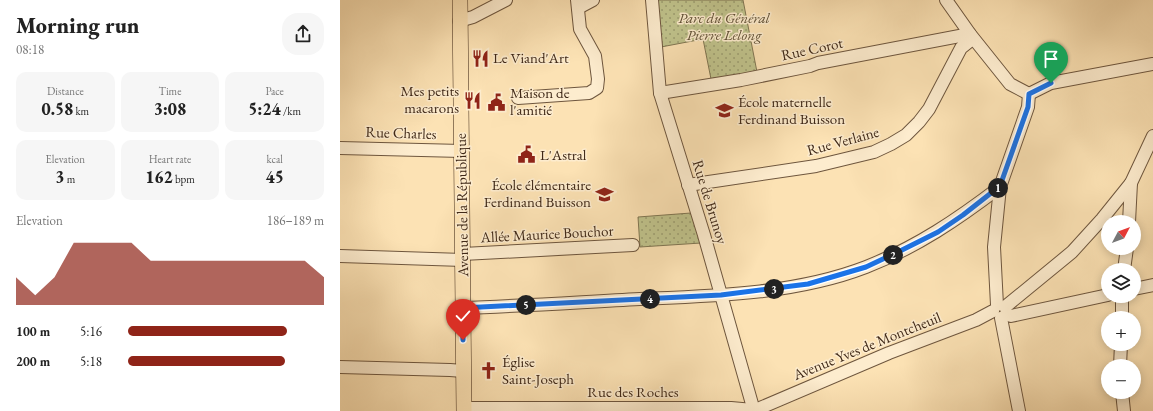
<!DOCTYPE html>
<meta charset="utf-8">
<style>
:root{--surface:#fff;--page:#f6f6f6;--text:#222;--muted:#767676;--accent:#8f2418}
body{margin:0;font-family:"EB Garamond",serif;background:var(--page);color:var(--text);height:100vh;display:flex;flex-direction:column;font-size:15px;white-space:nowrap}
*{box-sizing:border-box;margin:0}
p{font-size:13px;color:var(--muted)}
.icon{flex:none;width:22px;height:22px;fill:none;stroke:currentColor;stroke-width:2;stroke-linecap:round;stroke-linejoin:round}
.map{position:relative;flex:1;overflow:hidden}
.panel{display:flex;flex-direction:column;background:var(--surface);width:340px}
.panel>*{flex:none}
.needle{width:26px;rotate:49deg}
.controls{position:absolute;left:761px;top:215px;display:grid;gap:8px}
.controls a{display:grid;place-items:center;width:40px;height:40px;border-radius:50%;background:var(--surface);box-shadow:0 2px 10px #0003;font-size:20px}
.pin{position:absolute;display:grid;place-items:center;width:34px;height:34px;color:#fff;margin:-41px -17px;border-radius:50% 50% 50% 0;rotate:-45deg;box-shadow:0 0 4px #0007}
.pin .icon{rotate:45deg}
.km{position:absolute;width:20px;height:20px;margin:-10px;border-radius:50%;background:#222;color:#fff;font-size:11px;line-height:20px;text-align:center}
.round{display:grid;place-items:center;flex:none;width:42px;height:42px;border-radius:16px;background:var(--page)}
.summary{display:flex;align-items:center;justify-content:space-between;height:68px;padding:0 16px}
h1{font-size:22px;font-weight:800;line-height:30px}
.stats{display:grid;grid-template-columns:repeat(3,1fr);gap:6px;height:68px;padding:4px 16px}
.stats div{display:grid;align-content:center;border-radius:10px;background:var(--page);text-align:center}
.stats b{font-size:17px;font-weight:800}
.stats small{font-size:11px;font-weight:400}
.stats p{font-size:11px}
.chart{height:112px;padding:8px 16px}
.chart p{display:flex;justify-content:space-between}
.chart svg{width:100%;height:72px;margin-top:4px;fill:var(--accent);opacity:.7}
ul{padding:0 16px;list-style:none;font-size:13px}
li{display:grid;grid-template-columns:64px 48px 1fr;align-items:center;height:30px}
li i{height:10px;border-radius:5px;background:var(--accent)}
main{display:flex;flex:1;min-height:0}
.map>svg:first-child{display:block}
.park{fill:url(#park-dots);stroke:#807652}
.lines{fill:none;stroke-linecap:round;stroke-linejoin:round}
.minor-casing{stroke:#6e563e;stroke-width:14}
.major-casing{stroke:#3f2817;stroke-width:16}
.minor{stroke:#fdecce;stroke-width:12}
.major{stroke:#fce2b4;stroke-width:15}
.route-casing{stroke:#fff;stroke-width:8}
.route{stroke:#1a73e8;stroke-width:5}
.labels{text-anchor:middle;stroke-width:3;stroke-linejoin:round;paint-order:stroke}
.park-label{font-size:15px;font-style:italic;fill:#5f4f34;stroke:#fdecce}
.street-label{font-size:15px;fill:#3f2817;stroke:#fdecce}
.poi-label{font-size:15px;fill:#3f2817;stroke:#fdecce;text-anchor:start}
</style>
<main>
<section class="panel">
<div class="summary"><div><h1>Morning run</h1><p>08:18</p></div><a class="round"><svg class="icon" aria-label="share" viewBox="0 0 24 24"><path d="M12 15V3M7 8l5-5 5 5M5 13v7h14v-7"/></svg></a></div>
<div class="stats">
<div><p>Distance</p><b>0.58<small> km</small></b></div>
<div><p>Time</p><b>3:08</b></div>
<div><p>Pace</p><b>5:24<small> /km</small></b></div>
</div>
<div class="stats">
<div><p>Elevation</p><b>3<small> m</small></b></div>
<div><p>Heart rate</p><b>162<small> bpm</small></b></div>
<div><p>kcal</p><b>45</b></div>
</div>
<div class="chart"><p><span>Elevation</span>186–189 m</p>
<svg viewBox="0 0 160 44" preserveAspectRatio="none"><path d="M0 44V27L10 38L20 27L30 6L40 6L50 6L60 6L70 17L80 17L90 17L100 17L110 17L120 17L130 17L140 17L150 17L160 27V44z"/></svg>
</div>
<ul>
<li><b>100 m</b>5:16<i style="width:81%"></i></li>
<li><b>200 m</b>5:18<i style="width:80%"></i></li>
</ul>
</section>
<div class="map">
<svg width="813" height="411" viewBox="0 0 813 411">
<defs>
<pattern id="park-dots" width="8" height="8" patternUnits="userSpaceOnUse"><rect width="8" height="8" fill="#c0c38c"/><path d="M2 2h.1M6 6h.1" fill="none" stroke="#9d9e71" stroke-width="1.8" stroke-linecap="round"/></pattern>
</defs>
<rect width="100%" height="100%" fill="#fce2b4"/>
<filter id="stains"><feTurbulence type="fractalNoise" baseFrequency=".005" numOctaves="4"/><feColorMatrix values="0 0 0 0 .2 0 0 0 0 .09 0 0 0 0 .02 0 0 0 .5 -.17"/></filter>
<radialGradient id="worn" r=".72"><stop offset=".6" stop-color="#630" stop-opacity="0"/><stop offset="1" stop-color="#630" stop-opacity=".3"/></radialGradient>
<g class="park">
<path d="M318 0H403L417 72 371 79 363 39 321 47Z"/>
<path d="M351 213 361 243 300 247 298 217Z"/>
</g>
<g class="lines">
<defs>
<g id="minor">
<path d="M312 0 320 93 364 235 414 411"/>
<path d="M606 0 630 34 670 84 689 94"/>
<path d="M238 8 253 0"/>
<path d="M119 21 133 17 166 0"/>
<path d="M320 93 401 80 470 66 478 63 630 34 631 40 621 48 589 109 579 122 566 135 551 144 534 152 476 166 348 185"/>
<path d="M689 94 711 83 813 64"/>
<path d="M178 98 249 93 257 88 258 79 255 56 240 29 237 0"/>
<path d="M0 148 122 151"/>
<path d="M789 222 791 183"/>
<path d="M123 254 293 245"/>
<path d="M0 256 123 260"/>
<path d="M784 270 787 248"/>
<path d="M794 289 813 285"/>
<path d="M657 305 654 247 660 187 688 107 689 94"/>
<path d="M665 307 732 252 762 219 791 183 813 136"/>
<path d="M122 308C182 306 241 302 300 299 375 296 456 294 526 267 577 247 618 219 660 187"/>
<path d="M666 314 671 316 768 295"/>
<path d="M661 318 679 411"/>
<path d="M782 318V296"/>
<path d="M780 366 781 344"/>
<path d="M0 367 110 370 123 371"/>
<path d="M782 392 784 411"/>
<path d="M124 408H391L413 410"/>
<path d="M413 411 549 353 636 320 653 311"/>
</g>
<path id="major" d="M120 0 124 411"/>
</defs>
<use href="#minor" class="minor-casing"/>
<use href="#major" class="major-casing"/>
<use href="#minor" class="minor"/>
<use href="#major" class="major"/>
</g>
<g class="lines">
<defs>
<path id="route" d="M123 340 122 308 381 295 468 284 526 267 562 250 598 232 623 215 660 186 688 107 689 94 711 83"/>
</defs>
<use href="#route" class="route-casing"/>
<use href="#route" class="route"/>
</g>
<defs>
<symbol id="restaurant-bare" viewBox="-9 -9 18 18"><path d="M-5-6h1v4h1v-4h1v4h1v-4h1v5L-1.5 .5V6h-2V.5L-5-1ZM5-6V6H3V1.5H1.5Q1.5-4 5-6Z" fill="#8f2418" stroke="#fdecce" stroke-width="2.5" paint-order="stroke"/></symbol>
<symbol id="civic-bare" viewBox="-9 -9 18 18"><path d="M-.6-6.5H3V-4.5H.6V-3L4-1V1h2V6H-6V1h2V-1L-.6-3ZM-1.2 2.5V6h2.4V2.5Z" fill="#8f2418" stroke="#fdecce" stroke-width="2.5" paint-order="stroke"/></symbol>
<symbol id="school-bare" viewBox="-9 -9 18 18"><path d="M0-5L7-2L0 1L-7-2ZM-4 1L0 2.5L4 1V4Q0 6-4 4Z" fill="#8f2418" stroke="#fdecce" stroke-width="2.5" paint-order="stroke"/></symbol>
<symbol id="church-bare" viewBox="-9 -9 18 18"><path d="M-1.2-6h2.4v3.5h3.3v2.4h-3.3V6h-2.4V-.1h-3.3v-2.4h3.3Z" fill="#8f2418" stroke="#fdecce" stroke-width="2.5" paint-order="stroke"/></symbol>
</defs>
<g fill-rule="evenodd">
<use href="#restaurant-bare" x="128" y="46" width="25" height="25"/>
<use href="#restaurant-bare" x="120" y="88" width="25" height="25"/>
<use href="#civic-bare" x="144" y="90" width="25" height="25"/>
<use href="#school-bare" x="372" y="98" width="25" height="25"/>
<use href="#civic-bare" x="174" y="142" width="25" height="25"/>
<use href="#school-bare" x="252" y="182" width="25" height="25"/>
<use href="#church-bare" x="136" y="358" width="25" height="25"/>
</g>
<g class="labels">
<g class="park-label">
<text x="384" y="23">Parc du Général<tspan x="384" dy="17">Pierre Lelong</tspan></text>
</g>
<g class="street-label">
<text transform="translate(472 49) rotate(-12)" y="5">Rue Corot</text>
<text transform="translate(61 133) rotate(2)" y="5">Rue Charles</text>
<text transform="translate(503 141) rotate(-15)" y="5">Rue Verlaine</text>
<text transform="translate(370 202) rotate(73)" y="5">Rue de Brunoy</text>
<text transform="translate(122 205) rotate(-91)" y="5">Avenue de la République</text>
<text transform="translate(207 234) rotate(-3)" y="5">Allée Maurice Bouchor</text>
<text transform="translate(527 346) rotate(-22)" y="5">Avenue Yves de Montcheuil</text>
<text x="293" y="397">Rue des Roches</text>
</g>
<g class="poi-label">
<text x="153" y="63">Le Viand'Art</text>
<text x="119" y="96" text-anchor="end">Mes petits<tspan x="119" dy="17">macarons</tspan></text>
<text x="170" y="98">Maison de<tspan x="170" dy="17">l'amitié</tspan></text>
<text x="398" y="107">École maternelle<tspan x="398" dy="17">Ferdinand Buisson</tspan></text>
<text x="200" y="160">L'Astral</text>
<text x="251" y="190" text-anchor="end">École élémentaire<tspan x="251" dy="17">Ferdinand Buisson</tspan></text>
<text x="162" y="367">Église<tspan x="162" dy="17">Saint-Joseph</tspan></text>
</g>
</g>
<rect width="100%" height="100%" filter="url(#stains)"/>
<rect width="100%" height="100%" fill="url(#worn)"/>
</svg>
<div class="controls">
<a><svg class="needle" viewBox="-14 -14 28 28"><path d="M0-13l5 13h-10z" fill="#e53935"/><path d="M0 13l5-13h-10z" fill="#767676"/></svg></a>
<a><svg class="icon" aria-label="layers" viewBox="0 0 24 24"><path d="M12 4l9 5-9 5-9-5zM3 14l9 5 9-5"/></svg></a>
<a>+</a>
<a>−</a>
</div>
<div class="pin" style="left:711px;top:83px;background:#1e9e55"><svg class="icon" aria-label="arrive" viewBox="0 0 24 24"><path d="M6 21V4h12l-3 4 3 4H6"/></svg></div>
<div class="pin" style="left:123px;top:340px;background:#d93025"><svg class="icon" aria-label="check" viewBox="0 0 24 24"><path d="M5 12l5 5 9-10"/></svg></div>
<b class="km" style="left:658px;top:188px">1</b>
<b class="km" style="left:553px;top:255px">2</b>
<b class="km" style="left:434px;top:289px">3</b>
<b class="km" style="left:310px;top:299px">4</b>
<b class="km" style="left:186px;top:305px">5</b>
</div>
</main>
